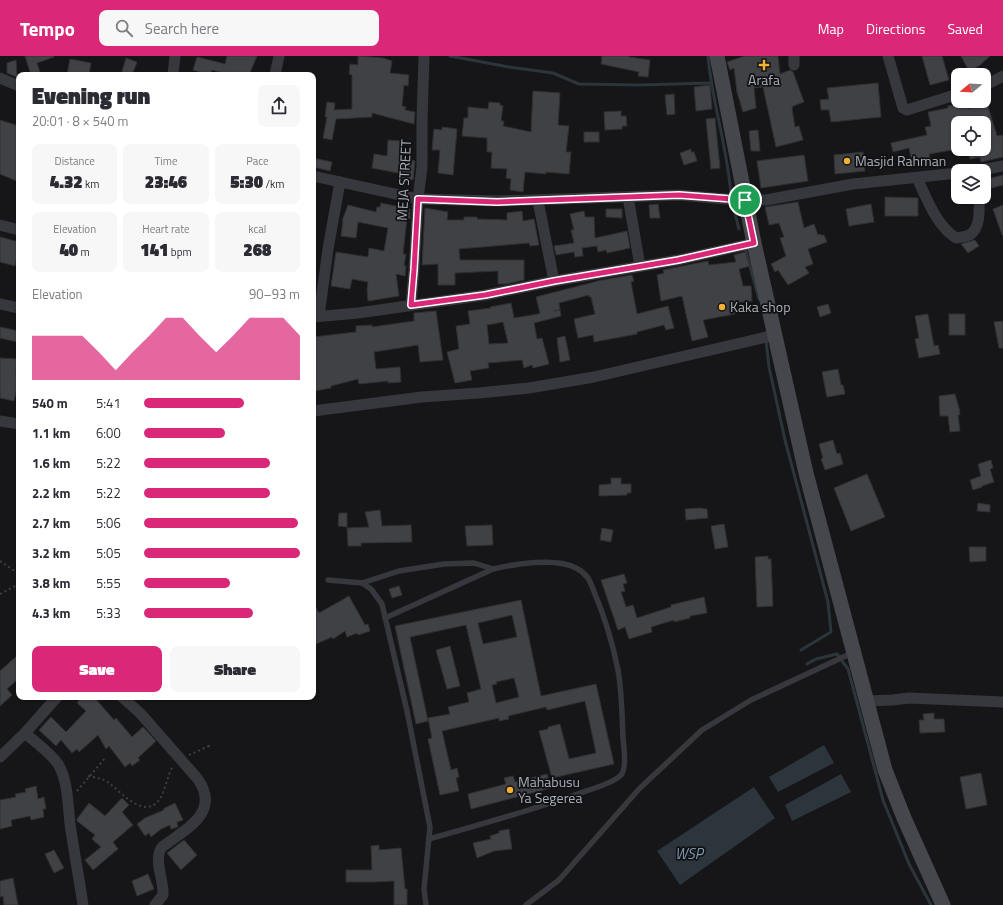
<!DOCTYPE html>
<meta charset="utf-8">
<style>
:root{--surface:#fff;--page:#f7f7f7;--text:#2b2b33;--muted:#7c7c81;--accent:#db2777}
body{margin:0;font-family:"Titillium Web",sans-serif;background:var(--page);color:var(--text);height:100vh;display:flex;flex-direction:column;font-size:15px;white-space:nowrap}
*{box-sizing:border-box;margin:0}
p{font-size:13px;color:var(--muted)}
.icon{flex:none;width:22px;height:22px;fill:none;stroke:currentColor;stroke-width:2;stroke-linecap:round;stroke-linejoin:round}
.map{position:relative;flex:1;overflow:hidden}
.panel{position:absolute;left:16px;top:16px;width:300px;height:628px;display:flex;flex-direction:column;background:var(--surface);border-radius:8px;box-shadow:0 1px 3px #0004}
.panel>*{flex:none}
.needle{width:26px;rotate:252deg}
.fabs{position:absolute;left:951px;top:12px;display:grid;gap:8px}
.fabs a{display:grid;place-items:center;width:40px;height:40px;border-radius:8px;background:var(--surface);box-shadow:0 1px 3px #0004;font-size:20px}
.pin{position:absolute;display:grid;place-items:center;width:34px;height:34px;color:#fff;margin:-17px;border:2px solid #fff;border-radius:50%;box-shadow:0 1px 4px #0007}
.round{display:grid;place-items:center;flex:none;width:42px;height:42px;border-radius:8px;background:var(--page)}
.head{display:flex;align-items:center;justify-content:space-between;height:68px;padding:0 16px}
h1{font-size:22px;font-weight:800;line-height:30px}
.figures{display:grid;grid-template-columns:repeat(3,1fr);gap:6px;height:68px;padding:4px 16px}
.figures div{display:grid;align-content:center;border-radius:8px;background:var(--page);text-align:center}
.figures b{font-size:17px;font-weight:800}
.figures small{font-size:11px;font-weight:400}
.figures p{font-size:11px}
.chart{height:112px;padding:8px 16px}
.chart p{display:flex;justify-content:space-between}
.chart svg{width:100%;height:72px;margin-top:4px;fill:var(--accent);opacity:.7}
.cta{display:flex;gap:8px;margin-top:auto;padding:8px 16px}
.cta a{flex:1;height:46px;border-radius:8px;background:var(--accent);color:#fff;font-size:16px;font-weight:800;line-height:46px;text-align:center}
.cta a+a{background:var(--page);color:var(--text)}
ul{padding:0 16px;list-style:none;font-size:13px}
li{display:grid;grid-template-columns:64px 48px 1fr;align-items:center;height:30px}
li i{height:10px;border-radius:5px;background:var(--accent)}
header{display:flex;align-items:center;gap:24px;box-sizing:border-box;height:56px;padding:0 20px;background:var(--accent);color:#fff}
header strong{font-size:19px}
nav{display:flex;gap:22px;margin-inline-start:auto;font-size:14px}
.search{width:280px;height:36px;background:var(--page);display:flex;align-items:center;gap:10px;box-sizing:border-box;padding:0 14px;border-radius:8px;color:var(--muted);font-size:15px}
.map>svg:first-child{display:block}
.water{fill:#2c353c}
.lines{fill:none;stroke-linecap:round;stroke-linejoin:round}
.stream{stroke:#2c353c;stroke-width:3}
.building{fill:#404145;stroke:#303034;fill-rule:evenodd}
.path{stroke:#3d3f44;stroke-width:2;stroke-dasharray:2 3;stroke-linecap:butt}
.service{stroke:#37383d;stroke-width:5.5}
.minor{stroke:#37383d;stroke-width:11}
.secondary{stroke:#45474d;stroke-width:15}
.route-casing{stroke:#fff;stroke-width:8}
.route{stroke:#db2777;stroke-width:5}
.poi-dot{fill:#f2b134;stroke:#111113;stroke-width:1.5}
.labels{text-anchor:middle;stroke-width:3.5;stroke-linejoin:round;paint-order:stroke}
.poi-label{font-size:14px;fill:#a8adb8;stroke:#111113;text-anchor:start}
.street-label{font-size:14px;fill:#a8adb8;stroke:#111113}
.water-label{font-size:15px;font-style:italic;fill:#7f9bb3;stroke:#111113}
</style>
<header>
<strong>Tempo</strong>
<div class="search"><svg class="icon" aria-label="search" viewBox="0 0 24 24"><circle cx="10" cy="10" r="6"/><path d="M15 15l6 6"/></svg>Search here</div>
<nav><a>Map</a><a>Directions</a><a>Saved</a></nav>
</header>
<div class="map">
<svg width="1003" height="849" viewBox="0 0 1003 849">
<rect width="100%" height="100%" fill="#161618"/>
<g class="water">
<path d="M824 689 834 707 778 736 769 721Z"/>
<path d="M841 718 851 736 792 765 785 749Z"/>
<path d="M754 731 775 762 680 829 657 795Z"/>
</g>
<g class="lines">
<g class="stream">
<path d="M450 0 509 11 553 17 579 28 640 29 710 27"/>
<path d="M708 0C712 47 728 93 731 140"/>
<path d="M732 146 739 173"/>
<path d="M745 192 759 243"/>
<path d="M766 284 769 311 785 384 828 546 831 576 801 594"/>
<path d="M807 608 816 603 837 598 848 613 883 744 909 808 931 849"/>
</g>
</g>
<g class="building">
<path d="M25 0H54V1L37 7 41 19H31Z"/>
<path d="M227 0H257L249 19H231L212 14 210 19 193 14 197 1 225 8Z"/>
<path d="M358 0 383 2 392 5 390 17 409 19 408 30 404 29 402 50 406 51 405 54 415 56 414 68 372 57V61L336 63 332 84 323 82 327 61H325L327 46 335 47 334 54 352 53V19L349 18 350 8 358 9Z"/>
<path d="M602 0H629V1L650 4 648 21 638 20 639 16 601 8Z"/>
<path d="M745 0H778L780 18 790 14 793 16 804 46 793 50 792 53 795 71 799 70 803 84 776 91 763 31 754 32 756 52 743 56 737 36 734 12 730 14 727 6Z"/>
<path d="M922 0H942L949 24 930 29Z"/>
<path d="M961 0H990L979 10 969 15Z"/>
<path d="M126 2 137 6 132 19H121Z"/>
<path d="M70 3 91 7 89 18 83 17V19H67Z"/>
<path d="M16 4 17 21 7 17V7Z"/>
<path d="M878 27 881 61 831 66 829 54H821L820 44 829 43 827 32Z"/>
<path d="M710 29 712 53 696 55 694 31Z"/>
<path d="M533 35 560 37 558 69 569 70 566 96H571L569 118 546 116V118L525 116 523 136 510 134 511 123 506 122 507 113 491 112 492 96H487V82L462 80 464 62H468V51L488 53 489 46 500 47V49L503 50 501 65H504L503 70 531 76Z"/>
<path d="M674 38 675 58 667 59 665 39Z"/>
<path d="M967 47 968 53 987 47 997 80 1003 79V101L981 106 980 101 970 103 968 93H984V67H976L974 61 954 65 958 93 929 98 931 107 913 111 909 92 893 96 891 87 927 79 925 71 931 70 928 56 948 52V50Z"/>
<path d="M621 55V60H626L627 70H622V73L605 74 604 56Z"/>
<path d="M715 62 720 112 711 113 706 63Z"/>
<path d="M0 64 19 70V126L0 118Z"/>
<path d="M442 71 457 73 453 119 438 117 440 94H432L434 73 442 74Z"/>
<path d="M758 74 760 95H751L749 75Z"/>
<rect x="584" y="76" width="15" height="10"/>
<path d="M388 84 402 85 401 102 415 105 413 124 402 122 403 118 372 112 374 98 387 100Z"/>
<path d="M691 93V96H694L697 105 684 109 680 97Z"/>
<path d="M863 96 865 115 835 118 834 99Z"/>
<path d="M804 99 808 125 761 132 757 105Z"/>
<path d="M313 102 332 106 330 115 313 111Z"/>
<path d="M1003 119V129L984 134V124Z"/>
<path d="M885 141 918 142V160H885Z"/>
<path d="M798 146 804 172 814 168 818 179 820 178 821 179H824L827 186 808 193 813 208 805 211 809 217 788 229 778 214 775 216 771 208 786 200 780 182 784 181 779 167 769 169 765 151Z"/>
<path d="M381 147 410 153V163L407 162 403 198H406L404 210H406L405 220 396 218 399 240 368 245 367 233 368 226 352 223 350 233 331 230 336 196 368 201 369 192 384 195 388 172 358 166 356 182 341 180 343 165H342L348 149 376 156 377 151H380Z"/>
<path d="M658 148 660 162H650L649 149Z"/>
<path d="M871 148 874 166 849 170 846 153Z"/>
<path d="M1003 149V179H1002L993 153Z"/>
<path d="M425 152 448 156 447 164H464V161H477V163L507 164V157L522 155 523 165 534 163 539 189 530 190 529 187 459 193 460 204H524V224L506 228H498V215L455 217V229H438V208L422 209Z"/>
<path d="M606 153H622V162L606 161Z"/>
<path d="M584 155 585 161H594L595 182 627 175 630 192 607 197 606 194 598 196 597 190 582 192 583 200 575 201 574 196 556 199 554 190 574 187 571 174H574L570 158Z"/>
<path d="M0 181 19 186V193L15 210 0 206Z"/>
<path d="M975 184 979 190 968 197 961 188Z"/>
<path d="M745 196 750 210 739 213 743 230H751L752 245 733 247 735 258 703 264 708 281 692 285 682 240 661 245 657 219 664 217 663 214 708 205 709 209 736 206 734 199Z"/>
<path d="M632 219 634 225 631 226 637 258 668 250 674 272 666 274 664 269 637 276V278L594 286 593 279 578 282 574 263 595 258 591 241H589V239L559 247 560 254 554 255 560 254 561 260 534 267 537 283 542 282 549 308 533 312 532 309 524 312 522 304 488 307 489 312 470 315 472 324 455 327 447 296 459 293 456 270 470 268 468 255 491 252 490 251 511 247 514 262 538 258 540 257 536 241 602 224ZM503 266 508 287 489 288 487 269Z"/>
<path d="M828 248 831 257 820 261 817 251Z"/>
<path d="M436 255 443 304 420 306 418 289 374 296 376 313 400 311 401 326 388 327V325L359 328 358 323 331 330V332L315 335 313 325H315L313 313V281L356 276V270L372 269V271L414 265V257Z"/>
<path d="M928 258 934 290 938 289 940 298 919 302 915 283 919 282 915 260Z"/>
<rect x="949" y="258" width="16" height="21"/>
<path d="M1003 265V292H999L994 266Z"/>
<path d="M0 271 19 275 17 286 0 282Z"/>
<path d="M565 280 570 304 560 306 557 282Z"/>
<path d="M0 302 17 303 16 319H19L18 332H17L14 345 0 342Z"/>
<path d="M838 313 841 329H843L845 338 827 341 822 316Z"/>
<path d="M955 338 959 352 960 359H958L960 375 950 376 948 360H940L939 340Z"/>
<path d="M833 384 837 398 840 397 843 408 825 414 821 403 823 402 819 388Z"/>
<path d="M991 404 993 412 990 413 994 426 982 430V431L973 434 970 424 981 420 978 408Z"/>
<path d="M867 418 885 461 851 475 834 432Z"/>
<path d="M611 422H621V428H631V437H627V439L599 440V429L611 428Z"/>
<path d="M978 447 990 449V456L977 455Z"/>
<path d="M700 452 707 453 708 462 686 464 685 453Z"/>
<path d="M380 454 382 470 411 469 412 486 361 487V490H348L347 472 369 471 365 456Z"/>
<path d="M339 457H347V471L338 470Z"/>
<path d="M724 468 728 491 715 493 711 470Z"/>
<path d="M492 469 493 489 467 490 465 470Z"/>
<path d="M602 472 613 474 611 486 600 484Z"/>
<path d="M969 491H986V505L970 506Z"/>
<path d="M768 500V503H771L773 550 757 551 755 501Z"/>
<path d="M624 518 627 527 623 528 625 535 621 536 626 551 633 549 637 562 671 551V549L704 541 707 557 690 560V562L674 566V564L651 571 652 576 629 583 625 571 618 574 601 524Z"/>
<path d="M399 530 402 539 392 542 389 533Z"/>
<path d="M349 540 365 569 368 568 370 575 358 579 357 577 347 581 345 575 333 583 332 581 316 588 313 582V547L319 557Z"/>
<path d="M521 544 541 640 596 628 614 708 552 722 539 675 548 673V671L560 668 569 703 596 697 585 645 547 654 546 651 508 660 509 663 499 665V662L442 675 451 714 457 712 459 721 456 722 459 735 440 739 428 683 432 682 428 662 450 658 448 651 469 646 467 637 481 633 466 569 410 581 428 665 416 668 395 570ZM512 559 517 581 483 588 478 567ZM514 622 519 641 496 647 492 629 497 628 496 626Z"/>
<path d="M450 590 460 630 447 633 436 594Z"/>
<path d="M19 598V622L7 633 12 639 0 650V615Z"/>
<path d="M82 641H94L114 664 116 662 132 681 143 671 156 685 138 702 140 704 132 710 130 707 125 711 109 690 106 693 98 679 79 696 77 693 72 697 61 684 56 690 39 674 51 661 66 676 86 655 77 647Z"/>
<path d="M934 657V663H944L945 676 920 677 919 664H924L923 658Z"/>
<path d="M981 717 987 749 966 753 960 721Z"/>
<path d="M547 718 551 732 471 753 468 738 506 728 504 722 513 720 515 726Z"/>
<path d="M36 730 38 743 44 741 46 753H43L44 761 31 764 30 760 11 764 12 770 0 773V744L16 741 15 738 26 736 25 733Z"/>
<path d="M122 742 129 749 122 756 133 769 113 786 118 793 93 814 85 804 101 791 92 783 95 779 77 765V763L89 747 105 760Z"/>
<path d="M175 747 183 764 177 766 178 771 171 773 170 769 161 773 151 781 149 777 145 780 137 768 145 762 164 754 163 753Z"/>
<path d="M509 773 512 793 494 795 477 802 473 787 491 783 490 780 499 777V775Z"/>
<path d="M184 784 197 799 181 814 167 797Z"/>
<path d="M379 789V794L401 792 405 833H407V849H394V825L373 826H346V814H372L371 790Z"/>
<path d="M54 794 64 812 54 817 45 798Z"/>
<path d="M148 818 154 833 137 840 132 825Z"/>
<path d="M13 822 18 849H4L3 840 0 841V825Z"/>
</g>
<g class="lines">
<g class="path">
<path d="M0 505 19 518"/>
<path d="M0 538 19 528"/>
<path d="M189 699 209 690 207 692"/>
<path d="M88 720C96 722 103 722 109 727 120 735 144 764 159 744 165 736 167 720 173 710"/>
<path d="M77 735 106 701"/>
</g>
<g class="service">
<path d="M328 524 362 527 371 533 382 548 407 655 430 771 424 833 426 849"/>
<path d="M362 527 399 515 444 508 474 507 493 513"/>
<path d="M385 562 493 513C514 508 556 501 576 512 580 514 585 518 588 522 591 527 593 533 595 538 605 562 613 589 618 614 622 637 622 660 623 683 624 691 627 713 621 719 615 726 595 732 586 735 534 754 482 768 429 783"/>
<path d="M526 849 559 824 639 733 702 674 751 644 854 596"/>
</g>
<g class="minor">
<path d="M794 0V9"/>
<path d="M888 0 903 52 907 54 958 38"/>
<path d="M173 19 175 0"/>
<path d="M275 19 279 0"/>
<path d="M0 22 19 30"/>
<path d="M984 30 1003 20"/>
<path d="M976 115 1003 110"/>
<path d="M313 120 418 143 497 145 679 139 737 144H766L853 128 958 117"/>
<path d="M917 122C927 143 936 169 956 182 961 181 967 181 971 178 981 170 979 152 979 141"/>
<path d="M628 141 640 210"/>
<path d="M538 145 554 225"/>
<path d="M0 169 19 174"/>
<path d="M0 248 19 252"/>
<path d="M411 249 414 214 418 143 422 111V64L424 0"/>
<path d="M319 260 328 193 340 126"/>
<path d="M313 261 358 257 485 239 554 225 678 204 754 187"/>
<path d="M313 355 422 341 479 337 529 332 594 321 775 279"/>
<path d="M0 365 19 368"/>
<path d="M122 641 140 657 197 722C222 756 186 773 162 791 153 803 164 824 163 839L155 849"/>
<path d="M867 645 893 644 909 642 1003 646"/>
<path d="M25 677C36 687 50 696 58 708 68 724 68 750 70 768 74 795 79 822 83 849"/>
<path d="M0 701 25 677 57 641"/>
</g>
<path class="secondary" d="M717 0 754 187 806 417 885 714 904 762 943 849"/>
</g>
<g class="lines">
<defs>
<path id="route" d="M679 139 745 144 754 187 678 204 554 225 485 239 411 249 414 214 418 143 497 146Z"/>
</defs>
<use href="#route" class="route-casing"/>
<use href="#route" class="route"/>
</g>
<g class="poi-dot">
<path d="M762 3h4v4h4v4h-4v4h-4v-4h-4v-4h4z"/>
<circle cx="847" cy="105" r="4"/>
<circle cx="722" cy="251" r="4"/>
<circle cx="510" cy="734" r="4"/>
</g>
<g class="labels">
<g class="poi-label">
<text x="764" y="29" text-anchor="middle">Arafa</text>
<text x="855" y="110">Masjid Rahman</text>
<text x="730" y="256">Kaka shop</text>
<text x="518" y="731">Mahabusu<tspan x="518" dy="16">Ya Segerea</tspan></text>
</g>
<g class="street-label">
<text transform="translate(404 124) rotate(-87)" y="5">MEJA STREET</text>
</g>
<g class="water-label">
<text x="689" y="803">WSP</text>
</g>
</g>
</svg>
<div class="fabs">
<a><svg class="needle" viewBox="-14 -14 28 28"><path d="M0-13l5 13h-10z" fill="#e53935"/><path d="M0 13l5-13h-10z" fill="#7c7c81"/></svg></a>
<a><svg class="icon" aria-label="locate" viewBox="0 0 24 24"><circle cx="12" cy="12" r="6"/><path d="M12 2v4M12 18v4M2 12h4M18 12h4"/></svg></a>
<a><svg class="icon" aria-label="layers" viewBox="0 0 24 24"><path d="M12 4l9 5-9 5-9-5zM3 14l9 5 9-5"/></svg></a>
</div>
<div class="pin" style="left:745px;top:144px;background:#1e9e55"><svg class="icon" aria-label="arrive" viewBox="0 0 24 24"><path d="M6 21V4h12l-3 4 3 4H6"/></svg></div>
<section class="panel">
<div class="head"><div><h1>Evening run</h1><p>20:01 · 8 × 540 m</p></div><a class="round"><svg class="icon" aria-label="share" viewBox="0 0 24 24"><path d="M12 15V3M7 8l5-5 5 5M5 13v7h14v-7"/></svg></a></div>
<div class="figures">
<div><p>Distance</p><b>4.32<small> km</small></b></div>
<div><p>Time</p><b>23:46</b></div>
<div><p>Pace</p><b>5:30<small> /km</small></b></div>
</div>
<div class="figures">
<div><p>Elevation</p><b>40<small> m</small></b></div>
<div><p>Heart rate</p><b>141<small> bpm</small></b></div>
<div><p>kcal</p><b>268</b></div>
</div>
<div class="chart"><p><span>Elevation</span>90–93 m</p>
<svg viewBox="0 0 160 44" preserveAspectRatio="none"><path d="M0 44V17L10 17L20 17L30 17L40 27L50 38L60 27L70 17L80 6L90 6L100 17L110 27L120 17L130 6L140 6L150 6L160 17V44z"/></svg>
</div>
<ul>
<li><b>540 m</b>5:41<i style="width:64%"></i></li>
<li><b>1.1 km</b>6:00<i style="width:52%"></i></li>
<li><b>1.6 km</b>5:22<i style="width:81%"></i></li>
<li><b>2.2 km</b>5:22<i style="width:81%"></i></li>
<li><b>2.7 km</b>5:06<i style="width:99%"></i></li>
<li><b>3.2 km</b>5:05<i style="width:100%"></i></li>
<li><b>3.8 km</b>5:55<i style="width:55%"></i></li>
<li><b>4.3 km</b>5:33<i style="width:70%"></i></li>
</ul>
<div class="cta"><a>Save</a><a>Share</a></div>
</section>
</div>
